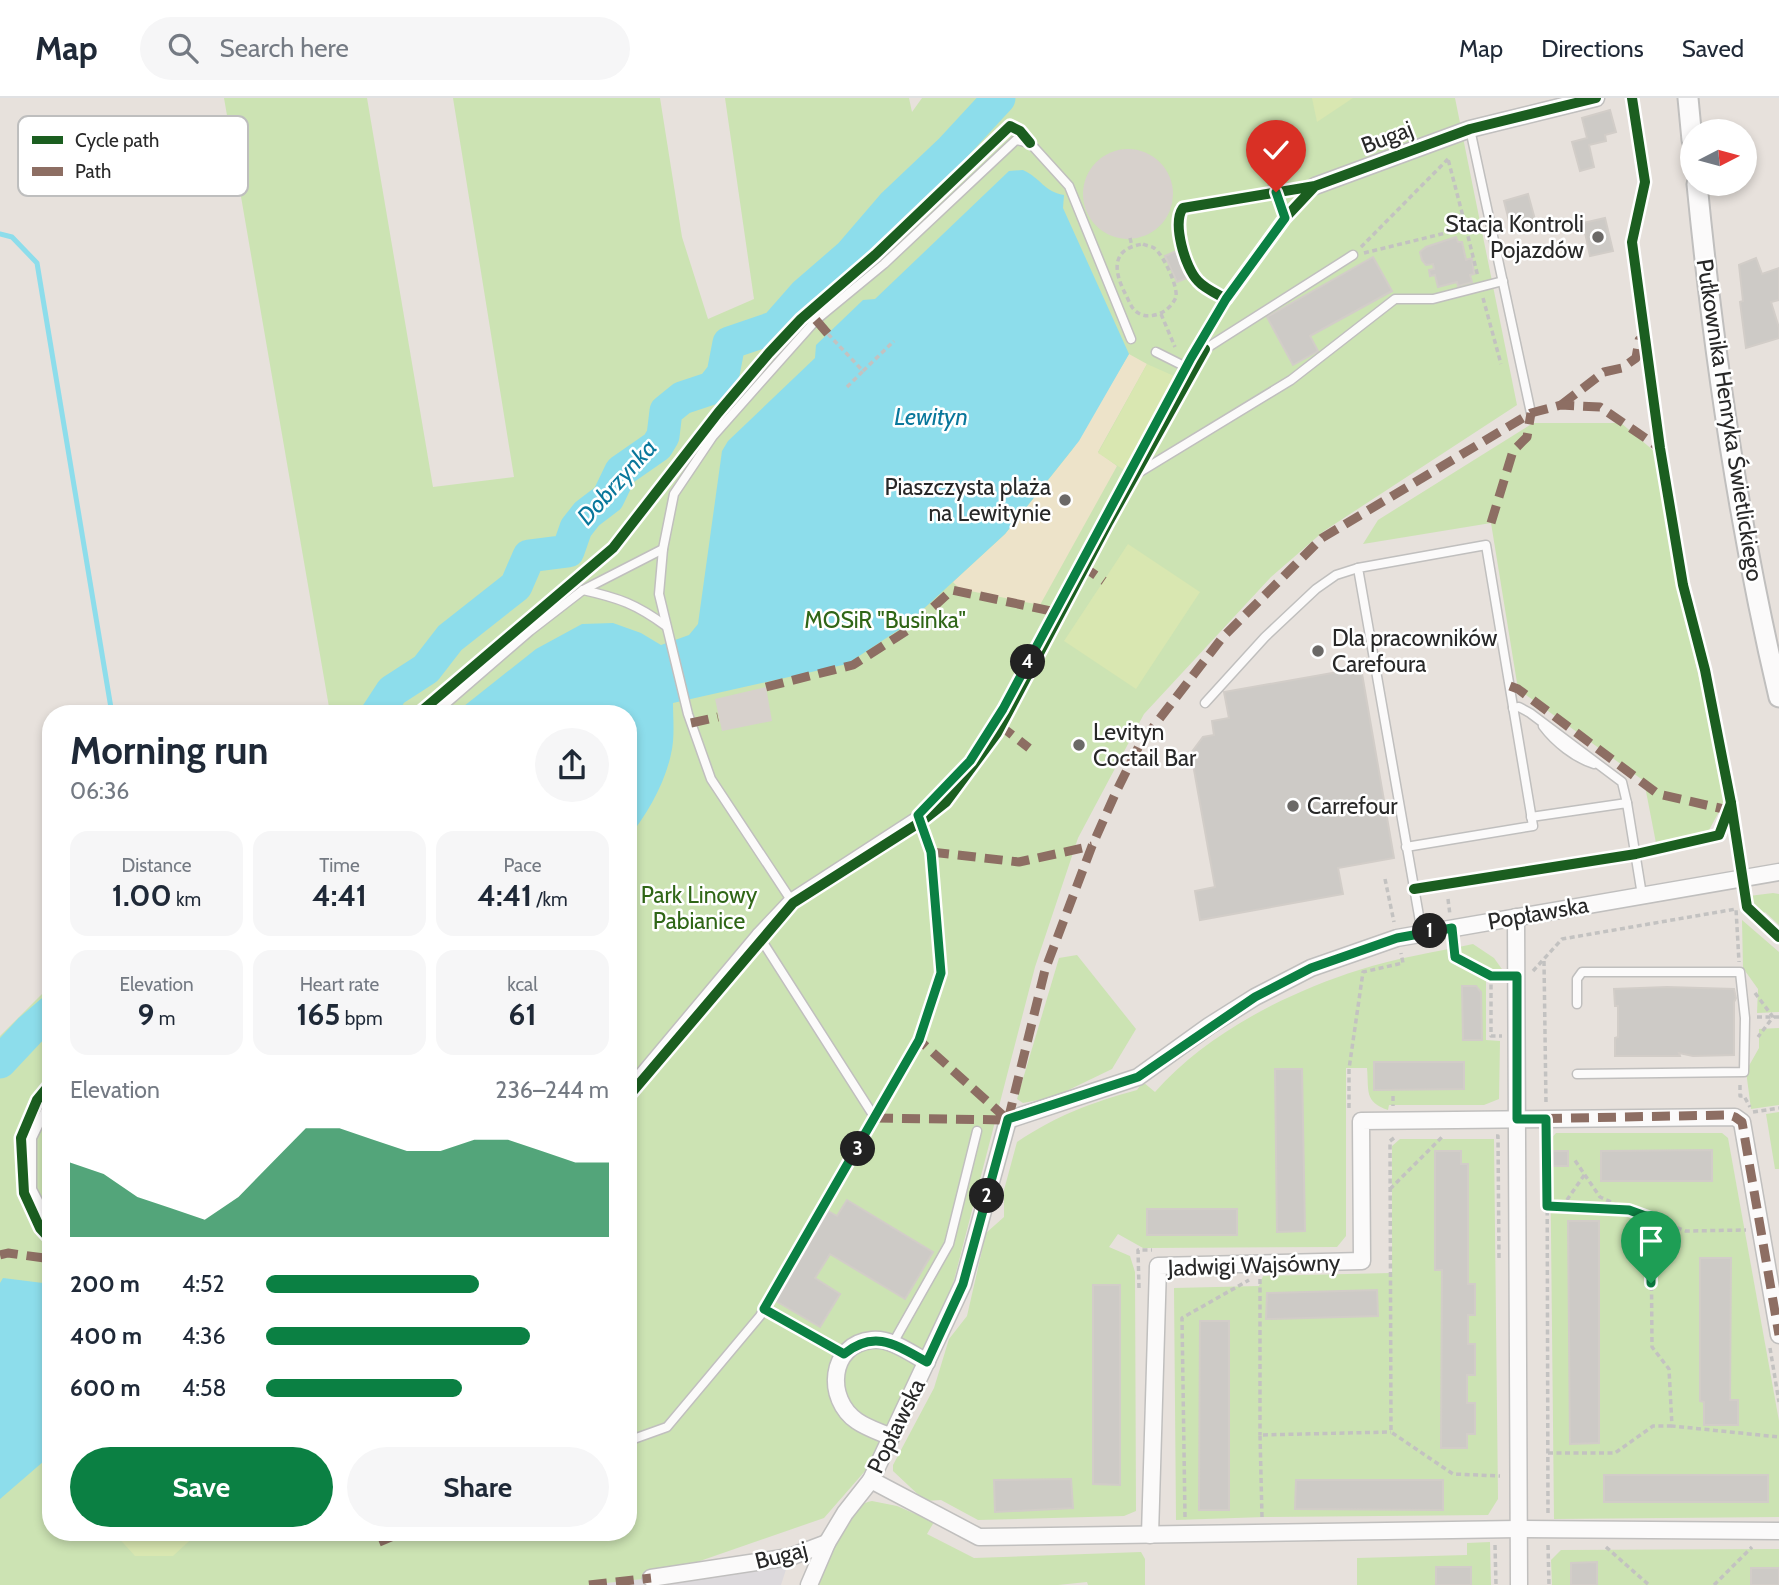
<!DOCTYPE html>
<meta charset="utf-8">
<style>
:root{--surface:#fff;--page:#f6f6f7;--text:#1f2937;--muted:#747a83;--line:#e0e1e3;--accent:#0b8043}
body{margin:0;font-family:Cabin,sans-serif;background:var(--page);color:var(--text);height:100vh;display:flex;flex-direction:column;font-size:26px;white-space:nowrap}
*{box-sizing:border-box;margin:0}
p{font-size:23px;color:var(--muted)}
.icon{flex:none;width:38px;height:38px;fill:none;stroke:currentColor;stroke-width:2;stroke-linecap:round;stroke-linejoin:round}
.map{position:relative;flex:1;overflow:hidden}
.panel{position:absolute;left:42px;top:607px;width:595px;height:836px;display:flex;flex-direction:column;background:var(--surface);border-radius:28px;box-shadow:0 4px 10px #0003}
.panel>*{flex:none}
.needle{width:46px;rotate:84deg}
.fabs{position:absolute;left:1680px;top:21px;display:grid;gap:14px}
.fabs a{display:grid;place-items:center;width:77px;height:77px;border-radius:50%;background:var(--surface);box-shadow:0 4px 10px #0003;font-size:35px}
.pin{position:absolute;display:grid;place-items:center;width:60px;height:60px;color:#fff;margin:-72px -30px;border-radius:50% 50% 50% 0;rotate:-45deg;box-shadow:0 0 7px #0007}
.pin .icon{rotate:45deg}
.km{position:absolute;width:35px;height:35px;margin:-18px;border-radius:50%;background:#222;color:#fff;font-size:19px;line-height:35px;text-align:center}
.round{display:grid;place-items:center;flex:none;width:74px;height:74px;border-radius:37px;background:var(--page)}
.head{display:flex;align-items:center;justify-content:space-between;height:119px;padding:0 28px}
h1{font-size:38px;font-weight:700;line-height:52px}
.stats{display:grid;grid-template-columns:repeat(3,1fr);gap:10px;height:119px;padding:7px 28px}
.stats div{display:grid;align-content:center;border-radius:18px;background:var(--page);text-align:center}
.stats b{font-size:30px;font-weight:700}
.stats small{font-size:19px;font-weight:400}
.stats p{font-size:19px}
.chart{height:196px;padding:14px 28px}
.chart p{display:flex;justify-content:space-between}
.chart svg{width:100%;height:126px;margin-top:7px;fill:var(--accent);opacity:.7}
.button{display:flex;gap:14px;margin-top:auto;padding:14px 28px}
.button a{flex:1;height:80px;border-radius:42px;background:var(--accent);color:#fff;font-size:28px;font-weight:700;line-height:80px;text-align:center}
.button a+a{background:var(--page);color:var(--text)}
ul{padding:0 28px;list-style:none;font-size:23px}
li{display:grid;grid-template-columns:112px 84px 1fr;align-items:center;height:52px}
li i{height:18px;border-radius:9px;background:var(--accent)}
header{display:flex;align-items:center;gap:42px;box-sizing:border-box;height:98px;padding:0 35px;background:var(--surface);border-bottom:2px solid var(--line)}
header strong{font-size:33px}
nav{display:flex;gap:38px;margin-inline-start:auto;font-size:24px}
.search{width:490px;height:63px;background:var(--page);display:flex;align-items:center;gap:18px;box-sizing:border-box;padding:0 24px;border-radius:38px;color:var(--muted);font-size:26px}
.map>svg:first-child{display:block}
.industrial{fill:#dcd9dc}
.green{fill:#cce3b3}
.sand{fill:#ede3c9}
.pitch{fill:#d9e7b1}
.plaza{fill:#d7d1cc}
.water{fill:#8dddeb}
.lines{fill:none;stroke-linecap:round;stroke-linejoin:round}
.stream{stroke:#8dddeb;stroke-width:5}
.river{stroke:#8dddeb;stroke-width:33}
.building{fill:#cdcac6;stroke:#d2cdc8;stroke-width:2}
.service-casing{stroke:#c0bfbe;stroke-width:11}
.minor-casing{stroke:#c0bfbe;stroke-width:19}
.tertiary-casing{stroke:#c0bfbe;stroke-width:23}
.path{stroke:#c3c2c1;stroke-width:3.5;stroke-dasharray:5 3.5;stroke-linecap:butt}
.service{stroke:#fbfafa;stroke-width:8}
.minor{stroke:#fbfafa;stroke-width:16}
.tertiary{stroke:#fbfafa;stroke-width:19}
.quiet{stroke:#8d6e63;stroke-width:9;stroke-dasharray:18 9;stroke-linecap:butt}
.cycleway-casing{stroke:#fff;stroke-width:15}
.cycleway{stroke:#1b5e20;stroke-width:10}
.route-casing{stroke:#fff;stroke-width:14}
.route{stroke:#0b8043;stroke-width:9}
.poi-dot{fill:#6b6967;stroke:#fff;stroke-width:2.5}
.labels{text-anchor:middle;stroke-width:5;stroke-linejoin:round;paint-order:stroke}
.street-label{font-size:23px;fill:#282828;stroke:#fff}
.poi-label{font-size:23px;fill:#282828;stroke:#fff;text-anchor:start}
.park-label{font-size:23px;fill:#2f6617;stroke:#fff}
.water-label{font-size:24px;font-style:italic;fill:#09779b;stroke:#fff}
.key{fill:#fff;stroke:#bebebe;stroke-width:2}
.key-label{font-size:19px;fill:#282828}
</style>
<header>
<strong>Map</strong>
<div class="search"><svg class="icon" aria-label="search" viewBox="0 0 24 24"><circle cx="10" cy="10" r="6"/><path d="M15 15l6 6"/></svg>Search here</div>
<nav><a>Map</a><a>Directions</a><a>Saved</a></nav>
</header>
<div class="map">
<svg width="1779" height="1487" viewBox="0 0 1779 1487">
<rect width="100%" height="100%" fill="#e7e1dc"/>
<path class="industrial" d="M790 1459 781 1487H589L651 1480Z"/>
<g class="green">
<path d="M224 0H367L433 389 514 379 453 0H660L682 139 708 221 754 201 725 0H909L912 14 922 0H1455L1517 307 1324 433 1271 479 1144 616 1078 740 1035 869 953 1186 879 1357 824 1420 651 1480 589 1487H0V938L51 887V1435H628V616H323L329 609Z"/>
<path d="M1533 325H1621L1654 353 1678 490 1727 699 1708 734 1656 745 1644 683 1518 591 1491 425 1363 446 1378 422Z"/>
<path d="M1773 795 1779 796V827L1765 814 1760 819 1753 811 1749 798Z"/>
<path d="M1742 822 1779 854V914L1757 915 1758 891 1743 870Z"/>
<path d="M1473 846 1494 860 1504 874 1486 880V942L1500 943 1499 1001 1484 1007H1389L1388 1012C1364 1004 1369 993 1367 970H1346V1138L1337 1149 1143 1150 1118 1136 1109 1149 1130 1158 1135 1174 1136 1413 1124 1418 978 1422 941 1402 925 1403 893 1373V1367L934 1290 949 1241 967 1218 986 1135 1004 1119V1092L1017 1044C1058 1017 1090 1005 1137 992L1143 984 1155 994C1206 936 1286 895 1359 872 1396 860 1436 854 1473 846Z"/>
<path d="M1077 857 1136 931 1112 971 1054 999 1023 1005 1017 1001 1059 860Z"/>
<path d="M1779 930V1007L1751 1011 1746 973 1759 950V931Z"/>
<path d="M1779 1014V1071H1775L1766 1016Z"/>
<path d="M1556 1035H1722L1728 1040 1779 1323V1419L1554 1421 1550 1042Z"/>
<path d="M1400 1041H1494L1498 1401 1488 1417 1264 1419 1176 1422 1174 1190 1259 1188 1263 1178 1392 1175V1048Z"/>
<path d="M872 1403 897 1408 934 1424 927 1436 974 1460 1141 1454 1145 1461V1487H1088L1087 1484 1058 1487H817C825 1466 848 1405 872 1403Z"/>
<path d="M1490 1444 1491 1487H1357V1460L1467 1457V1445Z"/>
<path d="M1779 1451V1487H1552L1551 1462 1561 1452Z"/>
</g>
<path class="sand" d="M1129 256 1147 266 1098 354 1117 368 1040 507 960 491 953 484 1005 436 1072 352Z"/>
<g class="pitch">
<path d="M1312 0H1353L1317 24Z"/>
<path d="M1147 266 1174 278 1124 372 1098 355Z"/>
<path d="M1128 446 1200 494 1136 591 1064 543Z"/>
<path d="M114 1435H198L173 1458H135Z"/>
</g>
<g class="plaza">
<circle cx="1128" cy="96" r="45"/>
<path d="M766 589 772 623 722 633 715 601Z"/>
</g>
<g class="water">
<path d="M1023 72C1042 81 1043 93 1064 97L1063 110 1129 256 1079 343 1005 436 906 527 847 566 673 605C673 621 675 640 671 656 665 685 647 717 628 740V616H454L536 551 582 526 613 525 641 535 661 547 689 537 698 526 722 353 728 343 815 260 816 247 863 202 875 201 1009 73Z"/>
<path d="M3 1180 51 1186V1352L44 1363 0 1401V1185Z"/>
</g>
<g class="lines">
<path class="stream" d="M0 136 12 139 37 165 112 616"/>
<g class="river">
<path d="M377 616 392 593 426 571 450 540 516 488 529 458 568 453 576 430 587 416 608 400 621 373 657 348 663 338 666 313 682 300 712 290 723 276 729 245 776 229 805 196 850 157 893 107 951 52 999 0"/>
<path d="M0 964 30 932 51 914"/>
</g>
</g>
<g class="building">
<path d="M1610 12 1616 34 1605 37 1606 43 1589 47 1594 69 1580 73 1572 44 1587 40 1582 20Z"/>
<path d="M1528 96 1536 125 1511 131 1504 103Z"/>
<path d="M1605 120 1613 153 1590 158 1583 125Z"/>
<path d="M1456 139 1458 144H1462L1466 162 1472 160 1474 176 1470 177 1472 184 1458 188 1457 184 1438 189 1435 177 1430 178 1429 172 1434 171 1433 166 1426 167 1422 162 1420 154 1426 149Z"/>
<path d="M1176 153 1187 180 1177 184 1165 158Z"/>
<path d="M1373 159 1392 193 1310 238 1318 253 1293 267 1267 219Z"/>
<path d="M1756 160 1762 176 1779 170V202L1771 204 1779 230V240L1746 250 1740 204 1743 203 1739 167Z"/>
<path d="M1361 570 1394 760 1338 770 1343 796 1200 822 1195 793 1215 789 1191 655 1203 639 1214 637 1212 623 1229 620 1224 594Z"/>
<path d="M1462 888H1476L1481 894 1482 942H1463Z"/>
<path d="M1667 889 1734 891 1736 900 1734 904V957L1693 958 1679 955 1680 958H1615V940L1618 939V908H1615L1614 891Z"/>
<path d="M1374 964H1464V991L1374 992Z"/>
<path d="M1275 971H1302L1305 1133 1277 1134Z"/>
<path d="M1712 1052V1083H1601V1053Z"/>
<path d="M1435 1053H1461V1066H1468V1186H1475V1217H1468V1246H1475V1277H1467V1305H1475V1336H1467V1350H1441L1442 1172H1435Z"/>
<rect x="1553" y="1053" width="15" height="15"/>
<path d="M847 1102 933 1154 905 1201 830 1156 815 1180 840 1196 820 1229 776 1203 828 1113 837 1118Z"/>
<rect x="1147" y="1111" width="90" height="26"/>
<path d="M1568 1123H1599V1345L1570 1346Z"/>
<path d="M1700 1160H1731L1730 1302H1738V1327H1704V1304L1700 1303Z"/>
<path d="M1093 1187H1120V1387L1093 1386Z"/>
<path d="M1377 1192 1378 1218 1266 1221 1267 1195Z"/>
<path d="M1200 1223H1229V1412H1199Z"/>
<rect x="1604" y="1377" width="164" height="27"/>
<path d="M1071 1381 1073 1410 995 1414 994 1382Z"/>
<path d="M1296 1382H1443V1412L1295 1411Z"/>
<path d="M1597 1464V1487H1571V1465Z"/>
<rect x="1436" y="1469" width="35" height="18"/>
<rect x="1751" y="1470" width="28" height="17"/>
</g>
<g class="lines">
<defs>
<g id="service">
<path d="M1470 31 1531 315"/>
<path d="M1261 52 1285 120"/>
<path d="M1315 88 1285 120 1226 201C1217 196 1204 190 1198 183 1185 170 1172 125 1183 110Z"/>
<path d="M1156 254 1186 269"/>
<path d="M1192 259 1226 201"/>
<path d="M1127 380 1191 260 1353 157"/>
<path d="M663 451 659 496 688 616 711 681 793 805"/>
<path d="M583 492C619 500 636 506 666 528"/>
<path d="M1205 605 1265 539 1316 491 1336 477 1358 470"/>
<path d="M1513 610 1519 609 1530 615 1622 684 1627 705"/>
<path d="M434 616 530 533 583 492 663 451 674 396 713 338 816 222 884 166 1016 42 1030 45 1069 88 1131 241"/>
<path d="M1543 628C1555 644 1575 660 1594 666"/>
<path d="M1531 719 1627 705 1642 797"/>
<path d="M1406 749 1533 728 1486 447 1358 470 1422 835"/>
<path d="M757 835 875 1020"/>
<path d="M1577 906V881L1582 874H1740L1745 920 1744 974 1577 976"/>
<path d="M628 989 757 835 790 800 918 717 970 663 1003 611 1125 383 1291 282 1395 201H1433L1503 183"/>
<path d="M51 1001 32 1040V1091L51 1128"/>
<path d="M893 1245 949 1146 977 1033"/>
<path d="M628 1343 667 1329 760 1218 919 942 941 875 931 754 918 717"/>
</g>
<g id="minor">
<path d="M1315 88 1470 31 1596 0"/>
<path d="M1516 819 1519 1487"/>
<path d="M891 1339C880 1334 867 1330 857 1323 825 1301 829 1246 872 1242 891 1240 910 1255 927 1264"/>
<path d="M871 1382 979 1439 1518 1431 1779 1433"/>
<path d="M1150 1437 1158 1168 1362 1163 1361 1023 1735 1019 1742 1024 1779 1237"/>
<path d="M651 1480 790 1459 827 1445"/>
<path d="M809 1487 827 1445 845 1415 871 1382 963 1186 1008 1022 1138 979 1209 928 1255 899 1311 870 1397 840 1779 774"/>
</g>
<g id="tertiary">
<path d="M1688 0 1692 42"/>
<path d="M1697 86C1714 259 1739 430 1779 599"/>
</g>
</defs>
<use href="#service" class="service-casing"/>
<use href="#minor" class="minor-casing"/>
<use href="#tertiary" class="tertiary-casing"/>
<g class="path">
<path d="M1466 130 1478 179"/>
<path d="M1130 140 1132 148"/>
<path d="M1143 146C1147 148 1151 148 1154 150 1163 156 1178 188 1176 199 1174 204 1170 209 1166 212 1159 217 1148 220 1140 216 1133 213 1130 206 1127 199 1114 175 1109 151 1143 146Z"/>
<path d="M1361 149 1448 61"/>
<path d="M1364 155 1466 130 1448 61"/>
<path d="M1483 200 1501 266"/>
<path d="M1161 216 1175 249"/>
<path d="M828 236 863 273 894 243"/>
<path d="M847 289 863 273"/>
<path d="M1385 781 1394 824"/>
<path d="M1448 801 1450 817"/>
<path d="M1454 845 1456 859 1491 878H1499"/>
<path d="M1544 863 1546 1006"/>
<path d="M1533 873 1562 841 1736 811 1739 864"/>
<path d="M1491 878V938H1502"/>
<path d="M1755 895 1773 919 1758 939"/>
<path d="M1757 919H1779"/>
<path d="M1740 987V998H1744L1750 1009"/>
<path d="M1393 998V1008"/>
<path d="M1349 1010V971L1363 874 1403 865 1401 855"/>
<path d="M1753 1014 1779 1010"/>
<path d="M1547 1036 1548 1417"/>
<path d="M1496 1038H1498L1499 1161"/>
<path d="M1394 1040 1390 1043 1391 1334 1453 1376 1500 1378"/>
<path d="M1390 1091 1443 1038"/>
<path d="M1547 1108 1629 1112 1600 1099 1574 1061"/>
<path d="M1562 1109 1585 1076"/>
<path d="M1629 1112 1686 1133 1746 1132"/>
<path d="M1651 1120 1652 1249 1669 1271 1672 1328 1779 1339"/>
<path d="M1260 1181V1337"/>
<path d="M1139 1190 1138 1152H1152"/>
<path d="M776 1217 830 1248"/>
<path d="M1770 1250 1779 1304"/>
<path d="M1548 1355H1615L1653 1328H1672"/>
<path d="M1185 1419 1182 1220 1249 1182"/>
<path d="M1262 1419 1260 1337 1391 1334"/>
<path d="M1495 1447 1496 1487"/>
<path d="M1548 1447 1549 1487"/>
<path d="M1606 1449 1649 1487"/>
<path d="M1714 1487 1752 1449"/>
</g>
<use href="#service" class="service"/>
<use href="#minor" class="minor"/>
<use href="#tertiary" class="tertiary"/>
<g class="quiet">
<path d="M816 222 828 236"/>
<path d="M1561 307 1604 274 1622 270 1636 260 1639 242 1642 240"/>
<path d="M1491 425 1513 353 1527 339 1531 315"/>
<path d="M1081 467 1104 483"/>
<path d="M1510 588 1518 591 1658 696 1728 712"/>
<path d="M766 589 853 567 908 532 952 492 1056 514"/>
<path d="M691 625 718 619"/>
<path d="M998 626 1029 650"/>
<path d="M931 754 1019 764 1092 748"/>
<path d="M875 1020 1008 1022 919 942"/>
<path d="M1517 1021 1729 1017 1735 1019 1742 1024 1779 1237"/>
<path d="M1008 1022 1045 872 1092 748 1116 694 1139 648 1157 624 1222 540 1322 440 1531 315 1561 307 1600 309 1660 350"/>
<path d="M0 1157 8 1155 51 1161"/>
<path d="M379 1444 401 1435"/>
<path d="M589 1487 651 1480"/>
</g>
<defs>
<g id="cycleway">
<path d="M1632 0 1645 84 1632 144 1660 350 1683 487 1705 572 1731 705 1747 809 1779 839"/>
<path d="M1315 88 1285 120 1226 201C1217 196 1204 190 1198 183 1185 170 1172 125 1183 110L1315 88 1470 31 1596 0"/>
<path d="M418 616 613 450 718 315 769 255 801 221 875 157 1010 28 1020 33 1030 45"/>
<path d="M1414 791 1636 756 1719 737 1731 705"/>
<path d="M51 985 37 1002 21 1040 24 1095 40 1130 51 1142"/>
<path d="M628 999 793 805 922 723 946 704 997 635 1109 423 1205 251"/>
</g>
</defs>
<use href="#cycleway" class="cycleway-casing"/>
<use href="#cycleway" class="cycleway"/>
</g>
<g class="lines">
<defs>
<path id="route" d="M1276 94 1285 120 1226 201 1191 260 1003 611 970 663 918 717 931 754 941 875 919 942 764 1211 844 1256C875 1231 896 1247 927 1264L963 1186 1008 1021 1138 979 1255 899 1311 870 1397 840 1452 830 1455 859 1491 878H1517V1021H1546L1547 1108 1629 1112 1651 1120V1185"/>
</defs>
<use href="#route" class="route-casing"/>
<use href="#route" class="route"/>
</g>
<g class="poi-dot">
<circle cx="1598" cy="139" r="7"/>
<circle cx="1065" cy="402" r="7"/>
<circle cx="1318" cy="553" r="7"/>
<circle cx="1079" cy="647" r="7"/>
<circle cx="1293" cy="708" r="7"/>
</g>
<g class="labels">
<g class="street-label">
<text transform="translate(1387 39) rotate(-21)" y="8">Bugaj</text>
<text transform="translate(1730 322) rotate(81)" y="8">Pułkownika Henryka Świetlickiego</text>
<text transform="translate(1538 815) rotate(-10)" y="8">Popławska</text>
<text transform="translate(1254 1167) rotate(-2)" y="8">Jadwigi Wajsówny</text>
<text transform="translate(896 1328) rotate(-64)" y="8">Popławska</text>
<text transform="translate(781 1457) rotate(-14)" y="8">Bugaj</text>
</g>
<g class="poi-label">
<text x="1584" y="134" text-anchor="end">Stacja Kontroli<tspan x="1584" dy="26">Pojazdów</tspan></text>
<text x="1051" y="397" text-anchor="end">Piaszczysta plaża<tspan x="1051" dy="26">na Lewitynie</tspan></text>
<text x="1332" y="548">Dla pracowników<tspan x="1332" dy="26">Carefoura</tspan></text>
<text x="1093" y="642">Levityn<tspan x="1093" dy="26">Coctail Bar</tspan></text>
<text x="1307" y="716">Carrefour</text>
</g>
<g class="park-label">
<text x="885" y="530">MOSiR "Businka"</text>
<text x="699" y="805">Park Linowy<tspan x="699" dy="26">Pabianice</tspan></text>
</g>
<g class="water-label">
<text x="931" y="327">Lewityn</text>
<text transform="translate(617 384) rotate(-48)" y="8">Dobrzynka</text>
</g>
</g>
<rect x="18" y="18" width="230" height="80" rx="10" class="key"/>
<rect x="32" y="38" width="31" height="8" fill="#1b5e20"/>
<rect x="32" y="69" width="31" height="9" fill="#8d6e63"/>
<g class="key-label">
<text x="75" y="49">Cycle path</text>
<text x="75" y="80">Path</text>
</g>
</svg>
<div class="fabs">
<a><svg class="needle" viewBox="-14 -14 28 28"><path d="M0-13l5 13h-10z" fill="#e53935"/><path d="M0 13l5-13h-10z" fill="#747a83"/></svg></a>
</div>
<div class="pin" style="left:1651px;top:1185px;background:#1e9e55"><svg class="icon" aria-label="arrive" viewBox="0 0 24 24"><path d="M6 21V4h12l-3 4 3 4H6"/></svg></div>
<div class="pin" style="left:1276px;top:94px;background:#d93025"><svg class="icon" aria-label="check" viewBox="0 0 24 24"><path d="M5 12l5 5 9-10"/></svg></div>
<b class="km" style="left:1430px;top:833px">1</b>
<b class="km" style="left:987px;top:1098px">2</b>
<b class="km" style="left:858px;top:1051px">3</b>
<b class="km" style="left:1028px;top:564px">4</b>
<section class="panel">
<div class="head"><div><h1>Morning run</h1><p>06:36</p></div><a class="round"><svg class="icon" aria-label="share" viewBox="0 0 24 24"><path d="M12 15V3M7 8l5-5 5 5M5 13v7h14v-7"/></svg></a></div>
<div class="stats">
<div><p>Distance</p><b>1.00<small> km</small></b></div>
<div><p>Time</p><b>4:41</b></div>
<div><p>Pace</p><b>4:41<small> /km</small></b></div>
</div>
<div class="stats">
<div><p>Elevation</p><b>9<small> m</small></b></div>
<div><p>Heart rate</p><b>165<small> bpm</small></b></div>
<div><p>kcal</p><b>61</b></div>
</div>
<div class="chart"><p><span>Elevation</span>236–244 m</p>
<svg viewBox="0 0 160 44" preserveAspectRatio="none"><path d="M0 44V18L10 22L20 30L30 34L40 38L50 30L60 18L70 6L80 6L90 10L100 14L110 14L120 10L130 10L140 14L150 18L160 18V44z"/></svg>
</div>
<ul>
<li><b>200 m</b>4:52<i style="width:62%"></i></li>
<li><b>400 m</b>4:36<i style="width:77%"></i></li>
<li><b>600 m</b>4:58<i style="width:57%"></i></li>
</ul>
<div class="button"><a>Save</a><a>Share</a></div>
</section>
</div>
